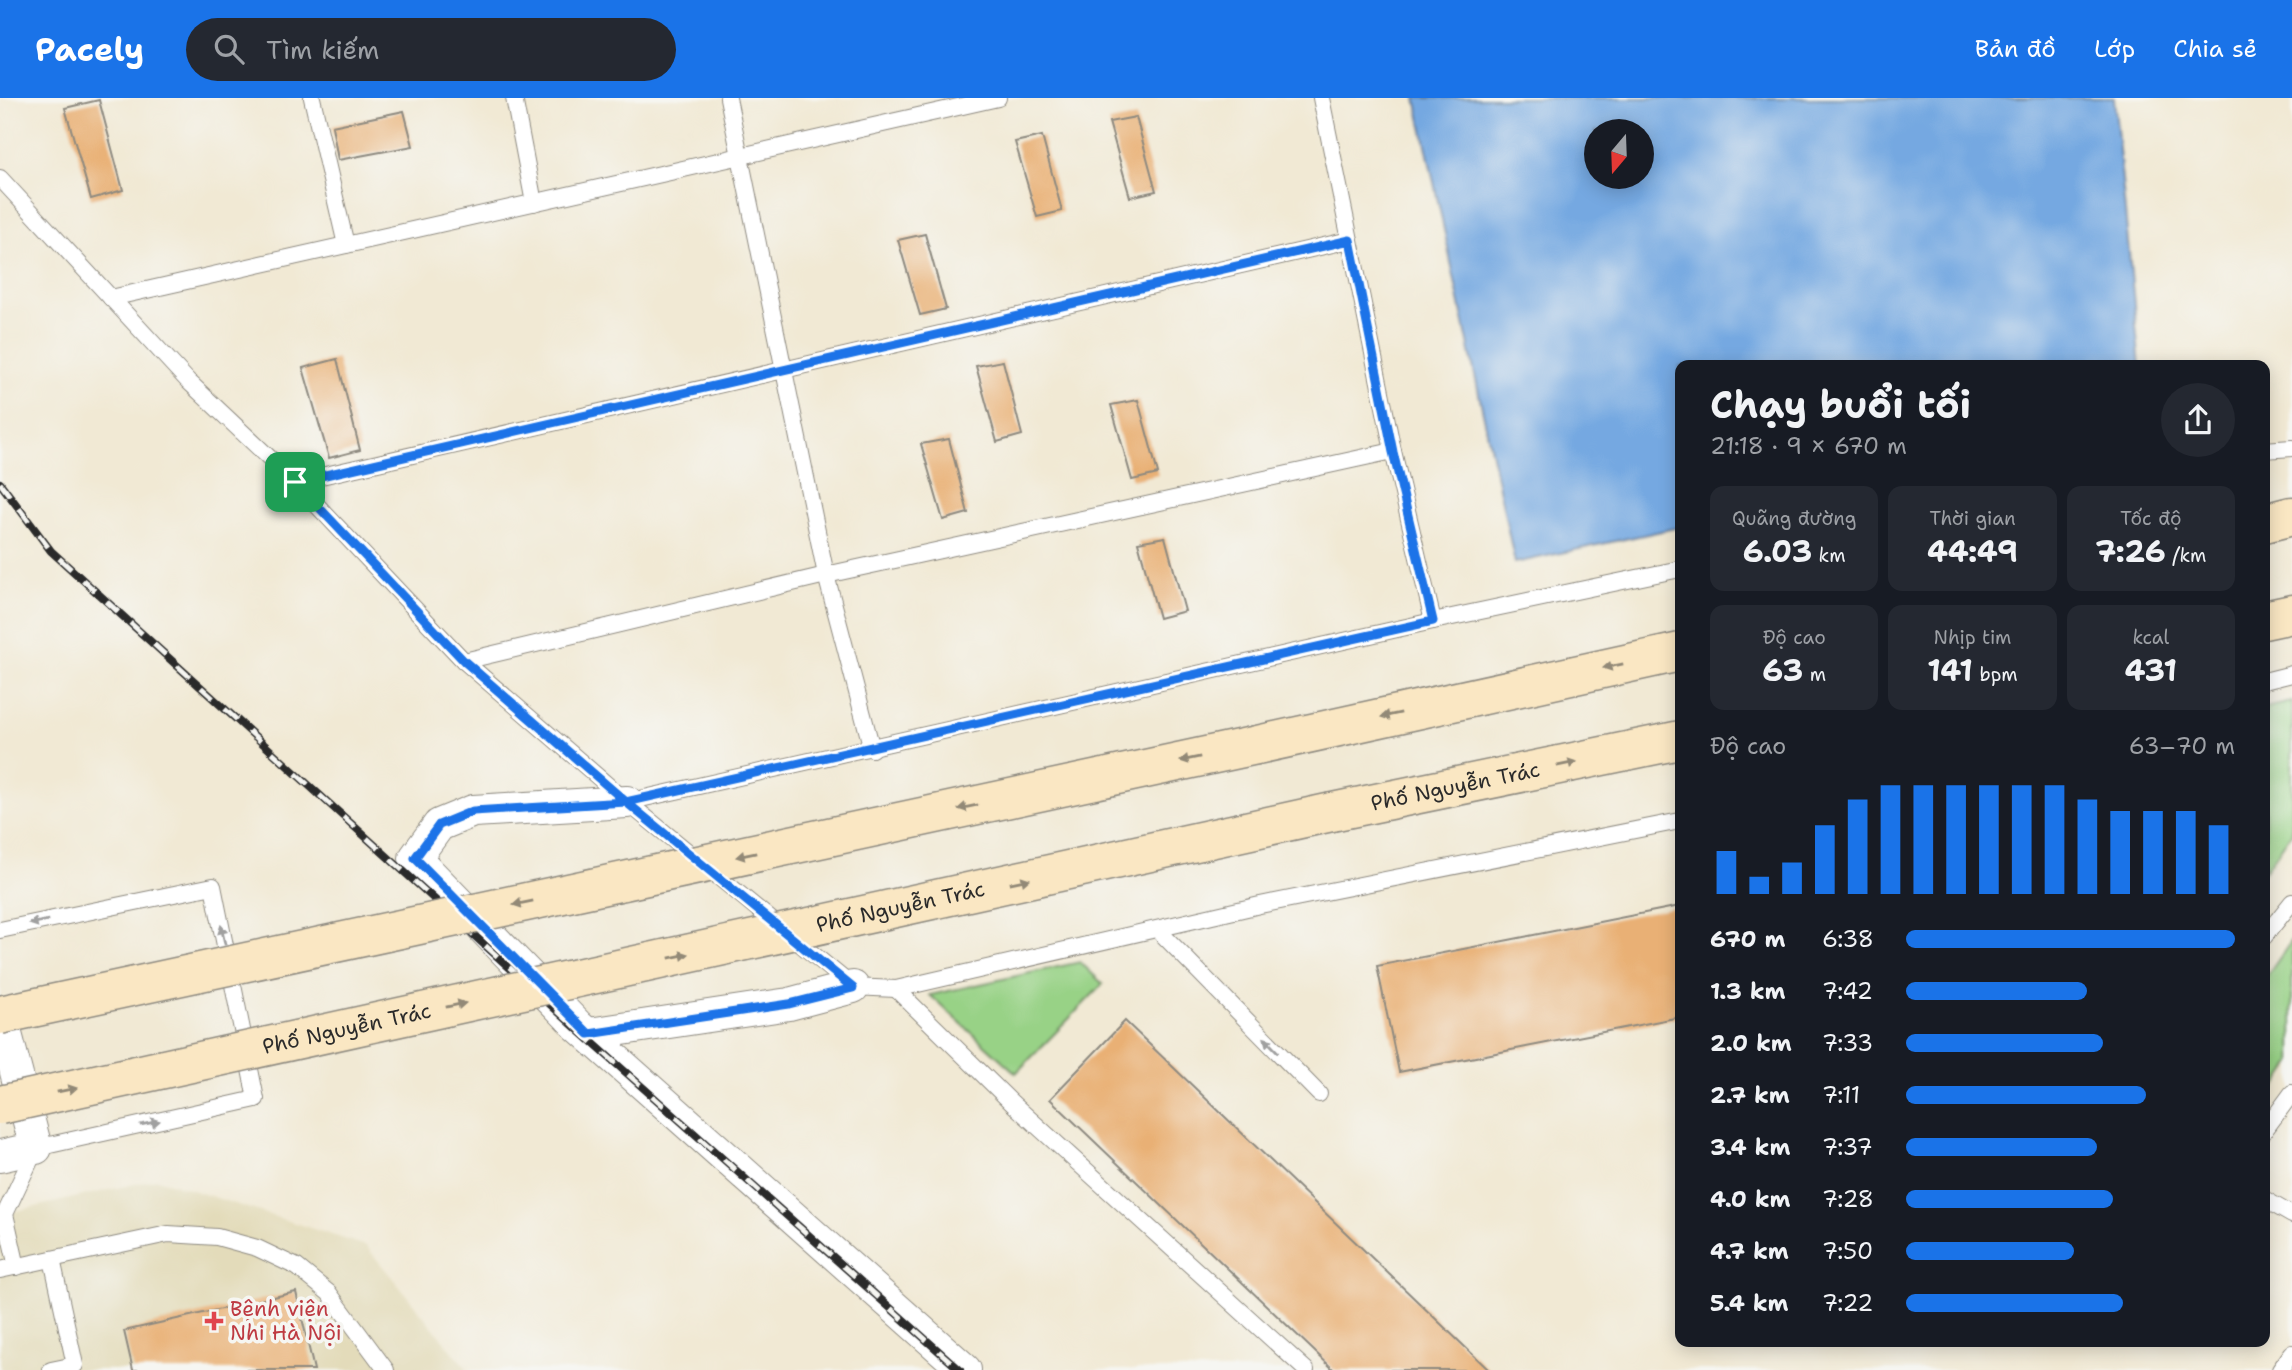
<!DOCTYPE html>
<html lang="vi">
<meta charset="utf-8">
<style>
:root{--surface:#171b24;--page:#242831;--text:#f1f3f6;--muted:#9ea1a6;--accent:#1a73e8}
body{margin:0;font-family:"Shantell Sans",sans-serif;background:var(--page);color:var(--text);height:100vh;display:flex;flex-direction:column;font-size:26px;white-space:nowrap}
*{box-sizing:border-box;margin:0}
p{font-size:23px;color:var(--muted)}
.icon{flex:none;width:38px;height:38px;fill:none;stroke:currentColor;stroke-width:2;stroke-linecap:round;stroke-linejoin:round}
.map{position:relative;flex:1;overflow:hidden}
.panel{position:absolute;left:1675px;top:262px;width:595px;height:987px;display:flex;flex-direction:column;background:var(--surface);border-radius:14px;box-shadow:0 4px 18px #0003}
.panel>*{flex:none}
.needle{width:46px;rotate:199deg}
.fabs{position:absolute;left:1584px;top:21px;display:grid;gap:14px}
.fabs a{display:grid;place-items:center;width:70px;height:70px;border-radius:50%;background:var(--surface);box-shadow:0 4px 18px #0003;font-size:35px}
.pin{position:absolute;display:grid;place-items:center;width:60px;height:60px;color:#fff;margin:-30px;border-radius:14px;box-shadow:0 4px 10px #0006}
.round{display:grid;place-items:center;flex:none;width:74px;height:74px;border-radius:37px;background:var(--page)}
.head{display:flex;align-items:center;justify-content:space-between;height:119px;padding:0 35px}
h1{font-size:38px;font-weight:700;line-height:52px}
.figures{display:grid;grid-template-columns:repeat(3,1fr);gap:10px;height:119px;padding:7px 35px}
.figures div{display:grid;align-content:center;border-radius:14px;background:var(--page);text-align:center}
.figures b{font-size:30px;font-weight:700}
.figures small{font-size:19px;font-weight:400}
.figures p{font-size:19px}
.chart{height:196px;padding:14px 35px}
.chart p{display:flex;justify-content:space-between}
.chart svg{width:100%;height:126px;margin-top:7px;stroke:var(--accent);stroke-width:6}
ul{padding:0 35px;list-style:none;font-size:23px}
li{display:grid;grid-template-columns:112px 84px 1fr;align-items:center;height:52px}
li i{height:18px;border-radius:9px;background:var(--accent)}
header{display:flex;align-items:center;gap:42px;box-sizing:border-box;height:98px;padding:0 35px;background:var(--accent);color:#fff}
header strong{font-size:33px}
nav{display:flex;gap:38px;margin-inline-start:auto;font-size:24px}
.search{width:490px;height:63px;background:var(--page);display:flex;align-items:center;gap:18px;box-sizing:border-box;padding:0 24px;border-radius:38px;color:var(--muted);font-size:26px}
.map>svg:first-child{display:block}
.built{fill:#e3dbba}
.green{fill:#98d286;stroke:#627e58;stroke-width:2}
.water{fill:#74a8e1;stroke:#506a86;stroke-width:2;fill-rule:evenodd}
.building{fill:#e9b074}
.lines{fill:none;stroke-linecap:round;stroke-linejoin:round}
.lane-casing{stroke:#8e8a80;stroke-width:18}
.street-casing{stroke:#8e8a80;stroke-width:34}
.secondary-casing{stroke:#8e8a80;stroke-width:41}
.lane{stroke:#fff;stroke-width:16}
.street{stroke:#fff;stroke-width:32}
.secondary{stroke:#fae7c3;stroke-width:38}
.rail-casing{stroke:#2b2b2b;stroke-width:8}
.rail{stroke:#f6f6f2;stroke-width:5;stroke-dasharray:16;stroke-linecap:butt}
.secondary-bridge-casing{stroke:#8e8a80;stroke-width:41;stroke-linecap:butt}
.secondary-bridge{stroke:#fae7c3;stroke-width:38}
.oneway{fill:#928977}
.oneway2{fill:#a0a0a0}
.route-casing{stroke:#fff;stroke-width:14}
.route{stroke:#1a73e8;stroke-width:9}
.health-dot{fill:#e0444e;stroke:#f6f6f2;stroke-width:2.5}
.labels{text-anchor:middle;stroke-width:7;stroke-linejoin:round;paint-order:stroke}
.street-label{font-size:21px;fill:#2b2b2b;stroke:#f6f6f2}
.health-label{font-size:21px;fill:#be3a42;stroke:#f6f6f2;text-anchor:start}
</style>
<header>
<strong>Pacely</strong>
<div class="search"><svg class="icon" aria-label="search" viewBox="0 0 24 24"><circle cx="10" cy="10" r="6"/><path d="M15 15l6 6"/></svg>Tìm kiếm</div>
<nav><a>Bản đồ</a><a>Lớp</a><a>Chia sẻ</a></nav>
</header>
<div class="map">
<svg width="2292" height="1272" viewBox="0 0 2292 1272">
<rect width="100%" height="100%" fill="#f6f6f2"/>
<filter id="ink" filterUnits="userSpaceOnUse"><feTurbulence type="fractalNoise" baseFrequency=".0143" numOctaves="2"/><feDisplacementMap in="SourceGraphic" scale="14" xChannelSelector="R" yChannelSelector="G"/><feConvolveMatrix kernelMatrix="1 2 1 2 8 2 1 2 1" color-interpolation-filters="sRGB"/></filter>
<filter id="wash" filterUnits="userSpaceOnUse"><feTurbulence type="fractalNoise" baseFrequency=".00686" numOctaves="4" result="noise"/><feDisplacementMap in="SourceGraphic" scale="28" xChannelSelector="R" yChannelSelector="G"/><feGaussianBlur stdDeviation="1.57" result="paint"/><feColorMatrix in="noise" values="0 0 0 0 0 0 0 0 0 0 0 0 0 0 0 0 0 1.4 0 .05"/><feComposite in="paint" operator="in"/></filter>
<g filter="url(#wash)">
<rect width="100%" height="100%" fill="#f1e9d4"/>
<path class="built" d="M157 1081 366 1148 468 1272H0V1117Z"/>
<g class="green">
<path d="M2292 604V734L2265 773V610Z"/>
<path d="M2292 842V965L2265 1006V881Z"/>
<path d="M1080 864 1103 886 1016 975 930 897Z"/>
</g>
<path class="water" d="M1416 0H2114L2140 268H1680V429L1515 465ZM1596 33H1642V79H1596Z"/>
<g id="blocks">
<g class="building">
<path d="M99 2 123 92 91 101 65 10Z"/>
<path d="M404 13 413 48 338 62 332 28Z"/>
<path d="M1136 19 1156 93 1130 99 1109 24Z"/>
<path d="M1042 38 1062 113 1037 119 1015 44Z"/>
<path d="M925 136 946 211 920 217 898 142Z"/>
<path d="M337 261 360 352 329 360 303 270Z"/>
<path d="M1003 263 1022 337 997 344 976 268Z"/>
<path d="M1138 302 1158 376 1132 382 1111 307Z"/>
<path d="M949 341 968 415 943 422 921 346Z"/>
<path d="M1165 439 1185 513 1159 520 1138 444Z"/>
<path d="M1680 808V919L1399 974 1377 868Z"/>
<path d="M1125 923 1489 1272H1334L1050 1001Z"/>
<path d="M296 1194 314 1272H133L124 1233Z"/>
</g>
</g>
</g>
<g filter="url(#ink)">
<use href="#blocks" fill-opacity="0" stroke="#8e8a80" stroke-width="2"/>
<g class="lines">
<defs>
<g id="lane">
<path d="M312 0 346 147"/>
<path d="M514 0 534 105"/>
<path d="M728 0 826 477 872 651"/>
<path d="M1321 0 1393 353 1433 523"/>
<path d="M0 80 188 283 295 384 464 563 627 704 1433 523 1680 471"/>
<path d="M111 200 998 0"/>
<path d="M2264 352 2292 350"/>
<path d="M295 384 1350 142"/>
<path d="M464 563 826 477 1393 353"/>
<path d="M2264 583 2292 576"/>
<path d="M627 704 853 889 896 891 1260 807 1680 723"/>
<path d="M0 832 213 788 256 1001 36 1050 5 1116 17 1169"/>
<path d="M1158 832 1319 996"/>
<path d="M2264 839 2292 804"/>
<path d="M896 891 1012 1005 1306 1272"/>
<path d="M2264 1033 2292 995"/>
<path d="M2264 1101 2292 1117"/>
<path d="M0 1172 168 1136 217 1139 257 1150 297 1169 329 1195 386 1272"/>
<path d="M51 1272 75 1267 52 1161"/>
<path d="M2280 1272 2292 1255"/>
</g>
<g id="street">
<path d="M627 704 473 713 439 727 415 760 578 928 965 1272"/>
<path d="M0 913 36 1050 0 1058"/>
<path d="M589 936 789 906 853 889"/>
</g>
<g id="secondary">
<path d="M2264 425 2292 418"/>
<path d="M2264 522 2292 516"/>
<path d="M1257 647 1680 554"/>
<path id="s1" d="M1332 714 1680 642"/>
</g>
</defs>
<use href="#lane" class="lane-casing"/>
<use href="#street" class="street-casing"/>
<use href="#secondary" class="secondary-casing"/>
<use href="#lane" class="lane"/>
<use href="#street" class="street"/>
<use href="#secondary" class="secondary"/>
<defs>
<path id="rail" d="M0 385 51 453 575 929 960 1272"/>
</defs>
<use href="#rail" class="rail-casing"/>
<use href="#rail" class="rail"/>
<defs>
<g id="secondary-bridge">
<path d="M0 917 1257 647"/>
<path id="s2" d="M0 1007 1332 714"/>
</g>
</defs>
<use href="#secondary-bridge" class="secondary-bridge-casing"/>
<use href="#secondary-bridge" class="secondary-bridge"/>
</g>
<defs><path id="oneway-solid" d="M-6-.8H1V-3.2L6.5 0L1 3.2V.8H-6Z" transform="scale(1.75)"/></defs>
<g class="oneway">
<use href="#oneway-solid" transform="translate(1613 568) rotate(168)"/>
<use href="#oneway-solid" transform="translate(1391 617) rotate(168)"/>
<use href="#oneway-solid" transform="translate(1190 661) rotate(168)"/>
<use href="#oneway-solid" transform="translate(1567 666) rotate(-12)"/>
<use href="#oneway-solid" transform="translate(968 709) rotate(168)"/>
<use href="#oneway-solid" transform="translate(746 757) rotate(168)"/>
<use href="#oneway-solid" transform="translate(1020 783) rotate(-12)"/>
<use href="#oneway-solid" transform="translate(523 805) rotate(168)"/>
<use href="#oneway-solid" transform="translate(679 858) rotate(-12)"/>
<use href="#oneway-solid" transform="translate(456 907) rotate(-12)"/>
<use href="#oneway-solid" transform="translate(67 992) rotate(-12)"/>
</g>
<g class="oneway2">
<use href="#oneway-solid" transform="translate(39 824) rotate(168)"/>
<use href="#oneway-solid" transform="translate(223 837) rotate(-102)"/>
<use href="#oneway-solid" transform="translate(1271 947) rotate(-134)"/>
<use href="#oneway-solid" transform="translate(150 1025) rotate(-12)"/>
</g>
</g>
<g class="lines" filter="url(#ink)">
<defs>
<path id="route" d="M295 384 464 563 626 704 473 713 439 727 415 760 589 936 789 906 853 890 626 704 1433 523 1393 354 1350 142 295 384"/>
</defs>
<use href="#route" class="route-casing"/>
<use href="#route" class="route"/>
</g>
<path class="health-dot" d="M210.5 1212.5h7v7h7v7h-7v7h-7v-7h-7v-7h7z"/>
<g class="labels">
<g class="street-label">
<text dy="7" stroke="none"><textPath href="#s1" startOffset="126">Phố Nguyễn Trác</textPath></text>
<text dy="7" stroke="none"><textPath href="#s2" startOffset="922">Phố Nguyễn Trác</textPath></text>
<text dy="7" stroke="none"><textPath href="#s2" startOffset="355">Phố Nguyễn Trác</textPath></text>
</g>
<g class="health-label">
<text x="230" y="1218">Bệnh viện<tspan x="230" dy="24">Nhi Hà Nội</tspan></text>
</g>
</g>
</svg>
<div class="fabs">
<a><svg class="needle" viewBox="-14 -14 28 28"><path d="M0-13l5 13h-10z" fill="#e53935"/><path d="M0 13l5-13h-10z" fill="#9ea1a6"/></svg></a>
</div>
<div class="pin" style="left:295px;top:384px;background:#1e9e55"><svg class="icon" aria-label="arrive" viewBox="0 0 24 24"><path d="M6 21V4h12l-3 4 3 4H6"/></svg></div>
<section class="panel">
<div class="head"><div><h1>Chạy buổi tối</h1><p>21:18 · 9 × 670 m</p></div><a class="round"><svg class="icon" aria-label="share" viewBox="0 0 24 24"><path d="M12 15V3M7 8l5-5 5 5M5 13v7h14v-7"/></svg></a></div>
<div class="figures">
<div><p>Quãng đường</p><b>6.03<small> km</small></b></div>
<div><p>Thời gian</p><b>44:49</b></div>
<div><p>Tốc độ</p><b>7:26<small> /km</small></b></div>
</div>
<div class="figures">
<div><p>Độ cao</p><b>63<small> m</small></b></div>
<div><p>Nhịp tim</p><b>141<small> bpm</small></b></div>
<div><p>kcal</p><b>431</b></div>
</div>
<div class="chart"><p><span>Độ cao</span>63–70 m</p>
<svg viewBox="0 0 160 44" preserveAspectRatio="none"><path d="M5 44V29M15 44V38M25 44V33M35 44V20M45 44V11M55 44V6M65 44V6M75 44V6M85 44V6M95 44V6M105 44V6M115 44V11M125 44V15M135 44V15M145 44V15M155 44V20"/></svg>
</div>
<ul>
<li><b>670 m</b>6:38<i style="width:100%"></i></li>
<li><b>1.3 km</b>7:42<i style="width:55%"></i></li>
<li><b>2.0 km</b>7:33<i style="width:60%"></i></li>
<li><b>2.7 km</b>7:11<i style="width:73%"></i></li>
<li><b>3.4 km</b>7:37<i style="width:58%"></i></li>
<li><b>4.0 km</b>7:28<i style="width:63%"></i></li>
<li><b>4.7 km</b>7:50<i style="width:51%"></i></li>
<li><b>5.4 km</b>7:22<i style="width:66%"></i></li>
</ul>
</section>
</div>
